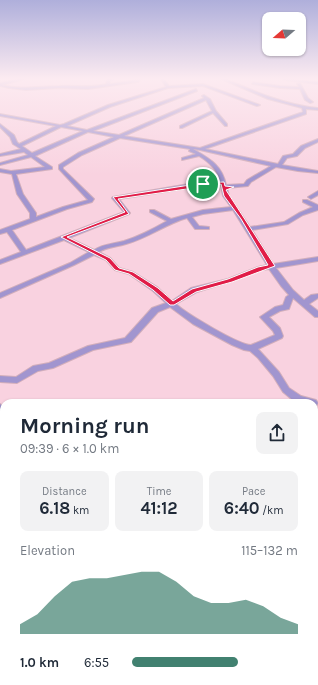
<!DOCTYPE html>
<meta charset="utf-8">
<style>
:root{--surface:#fff;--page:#f2f2f3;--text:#1f2937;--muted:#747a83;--accent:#418170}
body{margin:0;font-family:Karla,sans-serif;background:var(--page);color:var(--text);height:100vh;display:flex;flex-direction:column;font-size:15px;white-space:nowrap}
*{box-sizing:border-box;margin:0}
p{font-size:13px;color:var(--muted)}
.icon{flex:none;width:22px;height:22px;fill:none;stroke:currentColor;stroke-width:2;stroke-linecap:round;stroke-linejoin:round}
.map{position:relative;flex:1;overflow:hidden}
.sheet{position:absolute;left:0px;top:399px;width:318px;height:286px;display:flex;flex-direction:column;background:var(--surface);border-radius:12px 12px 0 0;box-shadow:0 1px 3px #0004}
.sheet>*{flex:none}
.needle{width:26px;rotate:251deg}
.controls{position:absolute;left:262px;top:12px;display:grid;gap:8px}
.controls a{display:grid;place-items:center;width:44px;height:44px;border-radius:8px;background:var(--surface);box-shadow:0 1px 3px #0004;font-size:20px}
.pin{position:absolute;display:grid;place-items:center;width:34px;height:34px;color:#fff;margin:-17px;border:2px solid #fff;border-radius:50%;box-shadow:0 1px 4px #0007}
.round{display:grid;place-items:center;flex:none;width:42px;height:42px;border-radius:8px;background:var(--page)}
.overview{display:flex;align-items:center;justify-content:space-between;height:68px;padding:0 20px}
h1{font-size:22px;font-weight:700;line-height:30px}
.stats{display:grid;grid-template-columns:repeat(3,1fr);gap:6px;height:68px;padding:4px 20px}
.stats div{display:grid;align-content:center;border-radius:8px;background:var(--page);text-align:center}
.stats b{font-size:17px;font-weight:700}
.stats small{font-size:11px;font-weight:400}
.stats p{font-size:11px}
.chart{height:112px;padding:8px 20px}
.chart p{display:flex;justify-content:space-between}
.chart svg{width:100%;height:72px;margin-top:4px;fill:var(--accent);opacity:.7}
ul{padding:0 20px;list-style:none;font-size:13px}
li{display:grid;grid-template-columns:64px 48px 1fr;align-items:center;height:30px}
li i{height:10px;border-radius:5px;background:var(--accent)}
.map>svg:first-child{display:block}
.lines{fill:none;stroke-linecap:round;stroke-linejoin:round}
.minor-casing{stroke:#d2aebb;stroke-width:2}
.minor{fill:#a195cf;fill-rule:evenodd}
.route{fill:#e11d48;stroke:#fff;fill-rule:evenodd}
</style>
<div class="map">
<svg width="318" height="685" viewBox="0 0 318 685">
<rect width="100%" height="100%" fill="#f9d2e0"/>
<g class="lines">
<defs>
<g id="minor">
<path d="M17 79H25L2 85C21 90 40 86 59 86 75 85 90 88 106 84L107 79H114L110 81V84L141 79 138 82 88 89 59 88 26 90 9 88 0 86V83Z"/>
<path d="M161 79H164L169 86 203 84 260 105 257 106 203 86 168 88 110 107 67 126 87 130 196 89 197 91 93 131 119 135 204 98 202 96 204 95 210 99 216 111 227 124V126H225L213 113 182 128H180V126L212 111 206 100 124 136 200 148 303 112 302 108 268 99 221 79H226C256 92 286 105 318 108V110L306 109V114L205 149 278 164 283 156 293 154 301 146 318 139V142L305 148 297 156 287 158 282 165 318 171V173L298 171 276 167 251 182 248 186 227 188 229 196 250 227 284 222 299 213 313 207 303 202V200H307L318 205V210L303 215 288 224 252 230 273 264 318 257V261L276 268 293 290 304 300 311 295 318 294V298L309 304 318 311V317H315L293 298 289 309 280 311 269 317 280 328 283 336 282 338 258 349 279 372 289 388 301 396 316 400 318 403 316 406H314V403H300L295 402 283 392 273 376 258 358 250 351 244 350 232 345 193 324 170 307 158 312 131 342 93 350 53 368 38 371 17 383 0 382V376L16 377 33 366 49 363 88 346 125 338 152 308 166 303 153 291 129 274 115 270 106 260 94 255 74 265 0 298V293L70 263 89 252 64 240 0 264V260L21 252 7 232 0 234V230L30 219V213L17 194 12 174 0 172V169L11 171 45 167 31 157 0 165V163L28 155 24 152 0 156V154L21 149 13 144 10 137 0 127V124L14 135 17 142 19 144 56 126 0 116V114L60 125 64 124 108 105 166 87ZM61 127 83 131 32 153 22 146ZM88 132 114 137 78 153 59 165V169L88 200 63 207 36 217V213L23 194 16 174 52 169V167L35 156ZM120 138 190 149 189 151 196 154 182 158V160L199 156C209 162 218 170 220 182L189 184 113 197 112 198 124 212 26 250 12 230 67 209 92 202 94 199 63 169V167L82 155ZM193 149 200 150 271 166 247 180 244 184 226 185C222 165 210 159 193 149ZM221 185 223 196 231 207 203 210 171 219 154 210H150V212L167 221C153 229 139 236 124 241 113 244 103 244 94 250L69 238 129 214 130 213 119 199 189 188ZM233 210 267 265 258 267 228 279 191 288 172 301 157 287 133 272 119 268 110 258 99 252C107 247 117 247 126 244 148 238 166 224 187 218L195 229H209V227L199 226 192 217 203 214ZM269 269 281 286 289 295 286 297 283 305 275 307 260 317 273 331 275 335 251 345C239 345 187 314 176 304L197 292 232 281 261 270Z"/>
<path d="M283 79 318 82V84L284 80Z"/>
<path d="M253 82 280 86 299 87 297 84 300 83 308 98 313 102 310 103 305 100 300 89 280 88 252 84Z"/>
<path d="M318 191V195L311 199 308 197Z"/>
<path d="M0 404 4 407V420L0 417Z"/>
<path d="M318 452V460L314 461V453Z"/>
<path d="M318 671V685H302L304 681H314V673Z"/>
<path d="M115 681H129L131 685H117Z"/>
</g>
</defs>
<use href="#minor" class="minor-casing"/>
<use href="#minor" class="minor"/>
</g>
<linearGradient id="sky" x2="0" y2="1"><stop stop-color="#afafdb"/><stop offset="0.45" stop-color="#fcebf1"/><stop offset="1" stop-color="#fcebf1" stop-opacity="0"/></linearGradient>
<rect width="318" height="175" fill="url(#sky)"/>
<path class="route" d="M224 182 225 186 234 187 226 190 275 266 232 282 196 292 174 305H170L153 290 129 274 115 270 106 260 61 237 125 212 113 197 203 183ZM221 184 224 196 241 219 268 265 258 267 228 279 192 289 173 301 158 288 133 272 119 268 110 258 67 237 129 214 118 199Z"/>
</svg>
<div class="controls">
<a><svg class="needle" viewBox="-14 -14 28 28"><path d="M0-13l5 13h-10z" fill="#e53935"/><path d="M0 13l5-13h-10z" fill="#747a83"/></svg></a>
</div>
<div class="pin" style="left:203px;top:184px;background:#1e9e55"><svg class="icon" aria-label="arrive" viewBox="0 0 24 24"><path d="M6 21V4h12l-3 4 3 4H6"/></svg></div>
<section class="sheet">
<div class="overview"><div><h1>Morning run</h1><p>09:39 · 6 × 1.0 km</p></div><a class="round"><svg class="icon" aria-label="share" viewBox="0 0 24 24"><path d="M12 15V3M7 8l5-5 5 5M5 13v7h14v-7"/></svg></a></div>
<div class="stats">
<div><p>Distance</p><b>6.18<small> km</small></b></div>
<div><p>Time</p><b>41:12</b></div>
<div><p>Pace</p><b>6:40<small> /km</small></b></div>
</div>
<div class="chart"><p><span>Elevation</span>115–132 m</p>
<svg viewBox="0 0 160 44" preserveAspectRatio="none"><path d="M0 44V38L10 32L20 21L30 12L40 10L50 10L60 8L70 6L80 6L90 12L100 21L110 25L120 25L130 23L140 27L150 34L160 38V44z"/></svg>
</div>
<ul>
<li><b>1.0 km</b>6:55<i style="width:64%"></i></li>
</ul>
</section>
</div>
